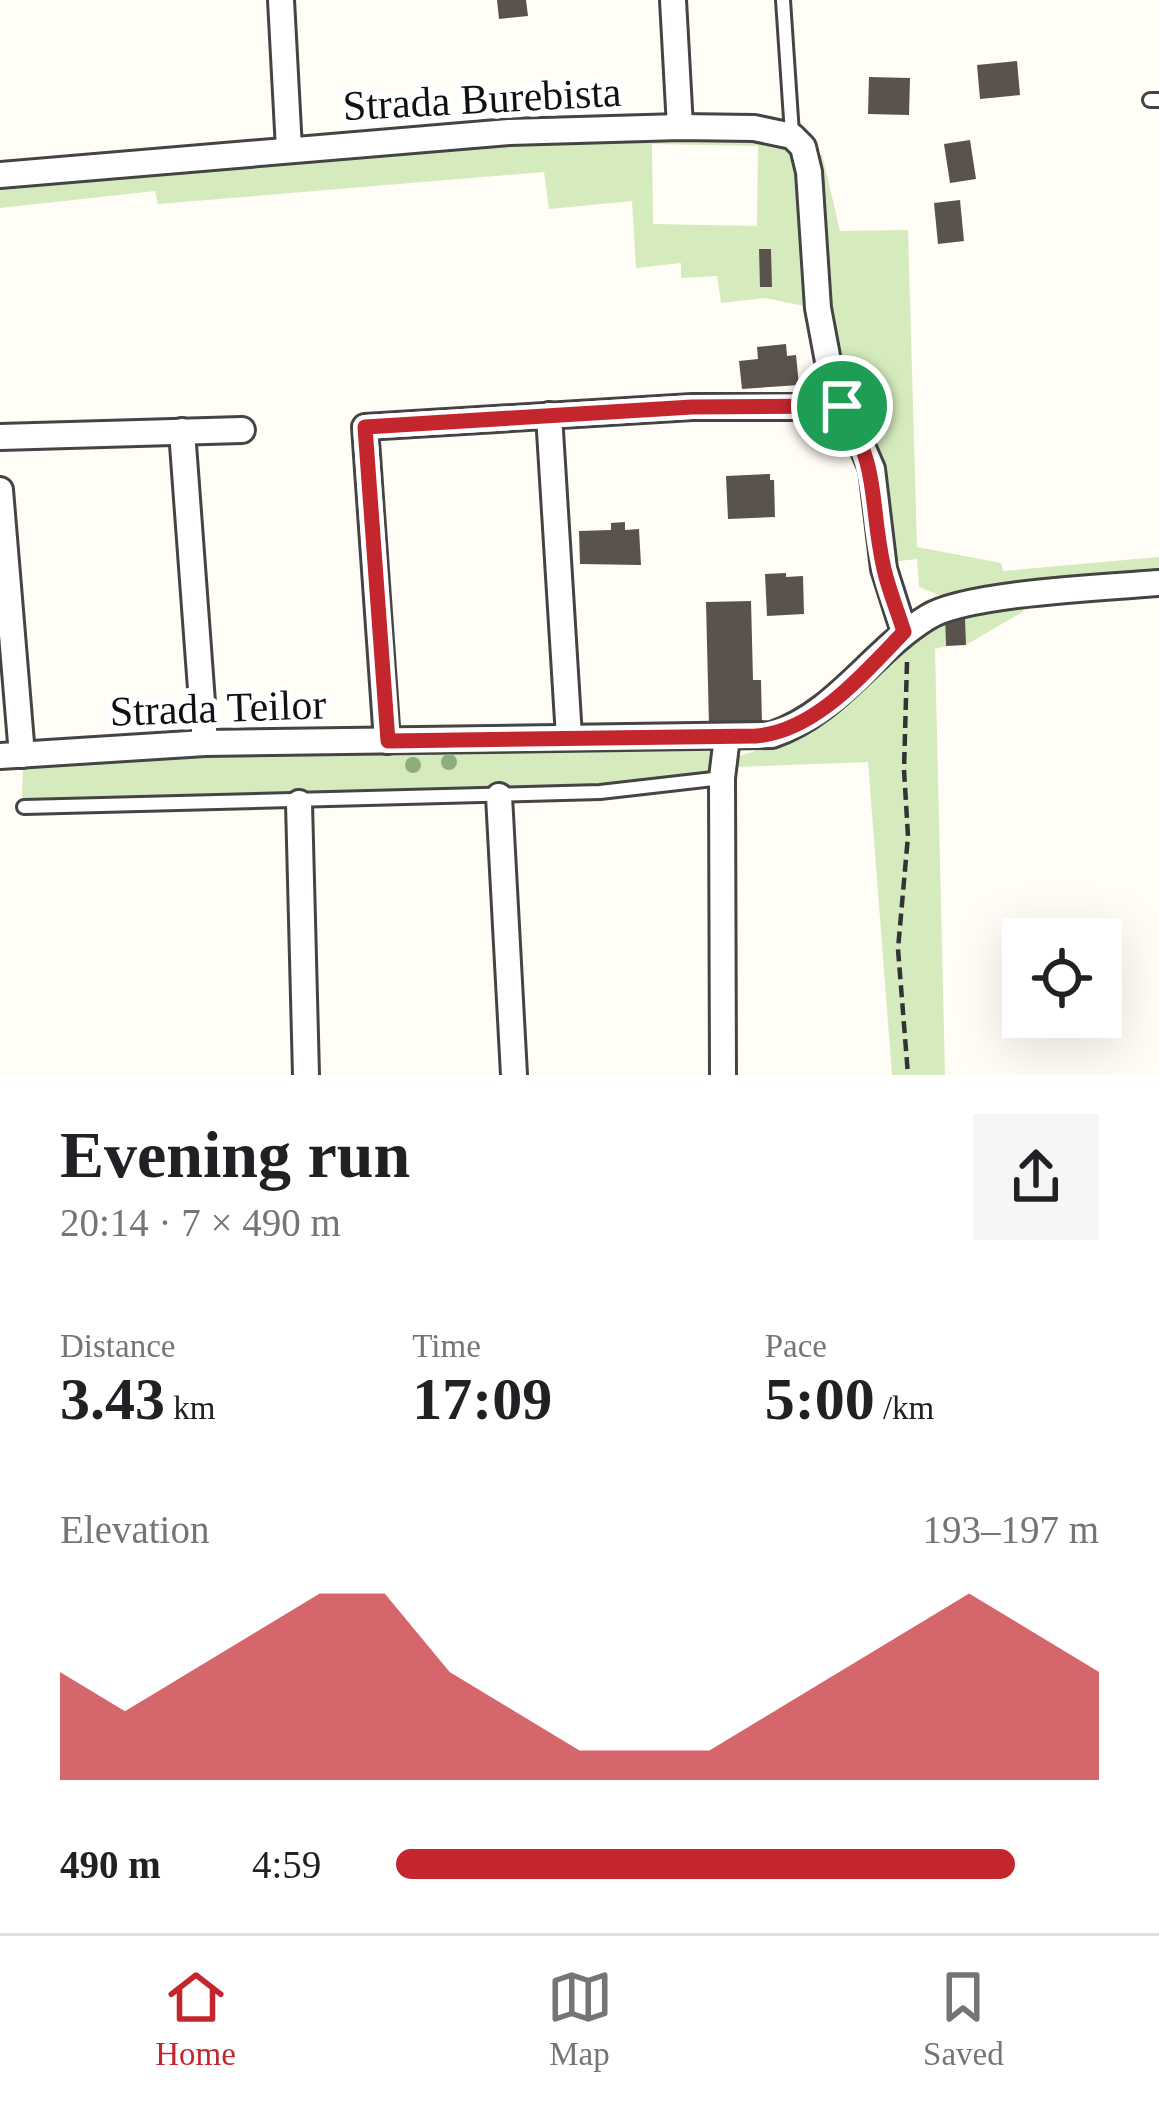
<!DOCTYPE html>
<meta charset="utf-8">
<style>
:root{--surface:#fff;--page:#f6f6f6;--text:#202124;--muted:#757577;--line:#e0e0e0;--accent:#c4262e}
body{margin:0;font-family:"Times New Roman",serif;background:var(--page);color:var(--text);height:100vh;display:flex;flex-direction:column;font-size:45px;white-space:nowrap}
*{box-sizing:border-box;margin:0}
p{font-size:39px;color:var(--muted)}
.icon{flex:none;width:66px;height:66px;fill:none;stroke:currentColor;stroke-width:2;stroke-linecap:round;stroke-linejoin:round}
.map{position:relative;height:1075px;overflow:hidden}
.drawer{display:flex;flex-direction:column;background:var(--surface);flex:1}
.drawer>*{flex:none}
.buttons{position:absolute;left:1002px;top:918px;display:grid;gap:24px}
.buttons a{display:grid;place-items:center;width:120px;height:120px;border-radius:0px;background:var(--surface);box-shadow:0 12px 48px #0002;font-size:60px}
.pin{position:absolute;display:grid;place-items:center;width:102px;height:102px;color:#fff;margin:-51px;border:6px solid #fff;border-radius:50%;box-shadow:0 3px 12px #0007}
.round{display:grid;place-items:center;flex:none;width:126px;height:126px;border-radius:0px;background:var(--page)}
.summary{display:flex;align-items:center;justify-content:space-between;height:204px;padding:0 60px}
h1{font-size:66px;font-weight:800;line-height:90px}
.metrics{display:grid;grid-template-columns:repeat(3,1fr);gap:18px;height:204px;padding:12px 60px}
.metrics div{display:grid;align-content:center}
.metrics b{font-size:60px;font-weight:800}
.metrics small{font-size:33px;font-weight:400}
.metrics p{font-size:33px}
.chart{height:336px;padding:24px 60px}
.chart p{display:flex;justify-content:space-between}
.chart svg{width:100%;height:216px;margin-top:12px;fill:var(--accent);opacity:.7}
ul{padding:0 60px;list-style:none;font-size:39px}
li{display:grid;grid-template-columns:192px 144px 1fr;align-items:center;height:90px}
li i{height:30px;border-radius:15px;background:var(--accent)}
.dock{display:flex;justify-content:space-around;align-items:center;height:168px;border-top:3px solid var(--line);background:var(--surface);font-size:33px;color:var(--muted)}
.dock a{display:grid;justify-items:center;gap:6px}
.dock .current{color:var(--accent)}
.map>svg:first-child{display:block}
.green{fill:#d5ebbd;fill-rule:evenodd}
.building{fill:#5a524d}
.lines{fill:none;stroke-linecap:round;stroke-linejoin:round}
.service-casing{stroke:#444;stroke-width:18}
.minor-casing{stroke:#444;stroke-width:30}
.path{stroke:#333;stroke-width:4.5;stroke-dasharray:12 6;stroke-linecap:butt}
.service{stroke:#fff;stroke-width:12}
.minor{stroke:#fff;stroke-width:24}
.tree{fill:#8dad7f}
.route-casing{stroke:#fff;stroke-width:24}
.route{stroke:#c4262e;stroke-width:15}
.labels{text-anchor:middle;stroke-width:12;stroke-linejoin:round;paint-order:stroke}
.street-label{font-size:42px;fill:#111;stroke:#fff}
</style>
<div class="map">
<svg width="1159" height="1075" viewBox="0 0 1159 1075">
<rect width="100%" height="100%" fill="#fffdf5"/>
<g class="green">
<path d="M759 134 790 146 800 161 809 307 765 298 721 303 717 276 681 278V263L636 268 632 201 549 209 544 172 158 204 155 191 0 208V187L490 140ZM652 144 758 146 757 226 653 224Z"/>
<path d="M822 154 840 231 908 230 917 547 1001 563 1003 571 1159 557V576L944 597 919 587 917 559 891 562 877 441 848 391 831 323 816 160Z"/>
<path d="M1015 606 1024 611 966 645 965 616Z"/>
<path d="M945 617 946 646 935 649 945 1075H892L868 762 736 767 737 757 772 745Z"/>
<path d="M703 744 716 754V772L575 786 22 802 23 765 202 753Z"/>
</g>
<g class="building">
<path d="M497 0H526L528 16 499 19Z"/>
<path d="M1017 61 1020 95 980 99 977 65Z"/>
<path d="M869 77 910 78 909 115 868 114Z"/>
<path d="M970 140 976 179 950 183 944 144Z"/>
<path d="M960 200 964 241 938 244 934 203Z"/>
<path d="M759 249H771L772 287H760Z"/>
<path d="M786 344 787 356 796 355 799 385 742 389 739 361 758 359 757 347Z"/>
<path d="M770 474V480H774L775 517 728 519 726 476Z"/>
<path d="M625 522V530L639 529 641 565 580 564 579 531 611 530V523Z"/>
<path d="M786 573V577L803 576 804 614 767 616 765 574Z"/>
<path d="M751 601 753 680H761L762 724 709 726 706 602Z"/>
<path d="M965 616 966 645 946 646 945 617Z"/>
</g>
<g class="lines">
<defs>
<g id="service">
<path d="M783 0 792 134"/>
<path d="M1150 100H1159"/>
<path d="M24 807 600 792 722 778"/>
</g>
<g id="minor">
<path d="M281 0 289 149"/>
<path d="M673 0 680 127"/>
<path d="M0 175 509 132 680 127 754 128 792 136 803 147 809 172 818 308 830 372 872 469 884 569 904 632"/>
<path d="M549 415 569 737"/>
<path d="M182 431 205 743"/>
<path d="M0 437 242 430"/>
<path d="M0 490 22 755"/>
<path d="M387 741 365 427 692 407H842"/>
<path d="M0 756 205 743 772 735C837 713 872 651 928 617 966 593 1109 587 1159 583"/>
<path d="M499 796 514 1075"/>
<path d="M299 803 306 1075"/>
<path d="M723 1075 722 778 727 737"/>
</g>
</defs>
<use href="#service" class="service-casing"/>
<use href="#minor" class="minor-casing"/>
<path class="path" d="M907 662 904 770 908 836 898 949 908 1075"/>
<use href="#service" class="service"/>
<use href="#minor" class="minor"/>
</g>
<g class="tree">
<circle cx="449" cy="762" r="8"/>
<circle cx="413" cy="765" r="8"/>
</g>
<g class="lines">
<defs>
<path id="route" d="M842 406C881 470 869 503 884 569 889 591 898 612 904 632 864 673 816 731 756 736L388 741 365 427 692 407Z"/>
</defs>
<use href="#route" class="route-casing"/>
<use href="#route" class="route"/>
</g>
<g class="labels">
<g class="street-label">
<text transform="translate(482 98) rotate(-3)" y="15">Strada Burebista</text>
<text transform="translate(218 707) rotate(-2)" y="15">Strada Teilor</text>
</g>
</g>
</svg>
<div class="buttons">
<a><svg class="icon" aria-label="locate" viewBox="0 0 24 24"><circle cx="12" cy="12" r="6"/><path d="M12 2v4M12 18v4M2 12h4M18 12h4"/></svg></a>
</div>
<div class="pin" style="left:842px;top:406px;background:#1e9e55"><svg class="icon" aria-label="arrive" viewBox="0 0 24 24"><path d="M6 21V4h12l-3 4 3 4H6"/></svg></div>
</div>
<section class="drawer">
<div class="summary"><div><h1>Evening run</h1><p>20:14 · 7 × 490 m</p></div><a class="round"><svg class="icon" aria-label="share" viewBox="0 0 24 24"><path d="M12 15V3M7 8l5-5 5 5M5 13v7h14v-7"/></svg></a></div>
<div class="metrics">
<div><p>Distance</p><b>3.43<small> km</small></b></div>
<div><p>Time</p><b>17:09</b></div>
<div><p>Pace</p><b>5:00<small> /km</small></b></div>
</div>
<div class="chart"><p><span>Elevation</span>193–197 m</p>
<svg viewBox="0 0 160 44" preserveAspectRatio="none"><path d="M0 44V22L10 30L20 22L30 14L40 6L50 6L60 22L70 30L80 38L90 38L100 38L110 30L120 22L130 14L140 6L150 14L160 22V44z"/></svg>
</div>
<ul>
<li><b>490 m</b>4:59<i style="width:88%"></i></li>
</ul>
</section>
<nav class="dock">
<a class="current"><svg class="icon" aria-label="home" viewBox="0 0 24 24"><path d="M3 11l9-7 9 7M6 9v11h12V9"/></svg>Home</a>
<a><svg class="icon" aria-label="map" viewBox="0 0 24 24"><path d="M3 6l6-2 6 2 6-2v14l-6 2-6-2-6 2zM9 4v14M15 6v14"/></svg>Map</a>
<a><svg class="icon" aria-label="saved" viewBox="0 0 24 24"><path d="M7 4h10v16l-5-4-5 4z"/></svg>Saved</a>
</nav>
